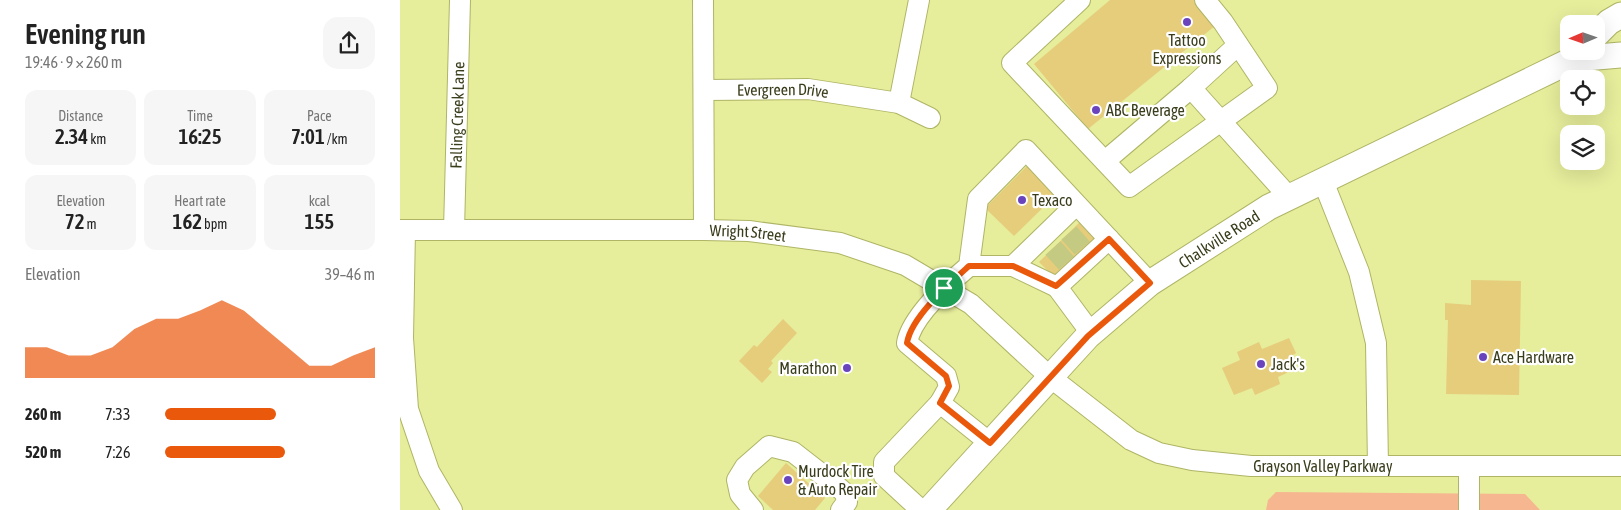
<!DOCTYPE html>
<meta charset="utf-8">
<style>
:root{--surface:#fff;--page:#f6f6f6;--text:#222;--muted:#767676;--accent:#ea580c}
body{margin:0;font-family:"Asap Condensed",sans-serif;background:var(--page);color:var(--text);height:100vh;display:flex;flex-direction:column;font-size:19px;white-space:nowrap}
*{box-sizing:border-box;margin:0}
p{font-size:16px;color:var(--muted)}
.icon{flex:none;width:28px;height:28px;fill:none;stroke:currentColor;stroke-width:2;stroke-linecap:round;stroke-linejoin:round}
.map{position:relative;flex:1;overflow:hidden}
.sheet{display:flex;flex-direction:column;background:var(--surface);width:400px}
.sheet>*{flex:none}
.needle{width:32px;rotate:268deg}
.controls{position:absolute;left:1160px;top:15px;display:grid;gap:10px}
.controls a{display:grid;place-items:center;width:45px;height:45px;border-radius:10px;background:var(--surface);box-shadow:0 5px 20px #0002;font-size:25px}
.pin{position:absolute;display:grid;place-items:center;width:42px;height:42px;color:#fff;margin:-21px;border:2px solid #fff;border-radius:50%;box-shadow:0 1px 5px #0007}
.round{display:grid;place-items:center;flex:none;width:52px;height:52px;border-radius:15px;background:var(--page)}
.summary{display:flex;align-items:center;justify-content:space-between;height:85px;padding:0 25px}
h1{font-size:28px;font-weight:600;line-height:38px}
.figures{display:grid;grid-template-columns:repeat(3,1fr);gap:8px;height:85px;padding:5px 25px}
.figures div{display:grid;align-content:center;border-radius:12px;background:var(--page);text-align:center}
.figures b{font-size:21px;font-weight:600}
.figures small{font-size:14px;font-weight:400}
.figures p{font-size:14px}
.chart{height:140px;padding:10px 25px}
.chart p{display:flex;justify-content:space-between}
.chart svg{width:100%;height:90px;margin-top:5px;fill:var(--accent);opacity:.7}
ul{padding:0 25px;list-style:none;font-size:16px}
li{display:grid;grid-template-columns:80px 60px 1fr;align-items:center;height:38px}
li i{height:12px;border-radius:6px;background:var(--accent)}
main{display:flex;flex:1;min-height:0}
.map>svg:first-child{display:block}
.green{fill:#f6b790}
.building{fill:#e6cd7c}
.lines{fill:none;stroke-linecap:round;stroke-linejoin:round}
.minor-tunnel{stroke:#c4ca81;stroke-width:20;stroke-dasharray:20 10;stroke-linecap:butt}
.minor-casing{stroke:#afb565;stroke-width:22}
.major-casing{stroke:#afb565;stroke-width:27}
.minor{stroke:#fff;stroke-width:20}
.major{stroke:#fff;stroke-width:25}
.route-casing{stroke:#fff;stroke-width:10}
.route{stroke:#ea580c;stroke-width:6}
.poi-dot{fill:#6944bd;stroke:#fff;stroke-width:2}
.labels{text-anchor:middle;stroke-width:4.5;stroke-linejoin:round;paint-order:stroke}
.poi-label{font-size:16px;fill:#3a3d1b;stroke:#fff;text-anchor:start}
.street-label{font-size:16px;fill:#3a3d1b;stroke:#fff}
</style>
<main>
<section class="sheet">
<div class="summary"><div><h1>Evening run</h1><p>19:46 · 9 × 260 m</p></div><a class="round"><svg class="icon" aria-label="share" viewBox="0 0 24 24"><path d="M12 15V3M7 8l5-5 5 5M5 13v7h14v-7"/></svg></a></div>
<div class="figures">
<div><p>Distance</p><b>2.34<small> km</small></b></div>
<div><p>Time</p><b>16:25</b></div>
<div><p>Pace</p><b>7:01<small> /km</small></b></div>
</div>
<div class="figures">
<div><p>Elevation</p><b>72<small> m</small></b></div>
<div><p>Heart rate</p><b>162<small> bpm</small></b></div>
<div><p>kcal</p><b>155</b></div>
</div>
<div class="chart"><p><span>Elevation</span>39–46 m</p>
<svg viewBox="0 0 160 44" preserveAspectRatio="none"><path d="M0 44V29L10 29L20 33L30 33L40 29L50 20L60 15L70 15L80 11L90 6L100 11L110 20L120 29L130 38L140 38L150 33L160 29V44z"/></svg>
</div>
<ul>
<li><b>260 m</b>7:33<i style="width:53%"></i></li>
<li><b>520 m</b>7:26<i style="width:57%"></i></li>
</ul>
</section>
<div class="map">
<svg width="1221" height="510" viewBox="0 0 1221 510">
<rect width="100%" height="100%" fill="#e6ed9b"/>
<path class="green" d="M876 492 1125 494 1140 510H866L868 500Z"/>
<g class="building">
<path d="M710 0H795L816 25 688 129 634 64Z"/>
<path d="M630 163 659 192 614 236 585 208Z"/>
<path d="M684 218 700 235 656 279 639 262Z"/>
<path d="M1071 280 1121 281 1119 395 1046 394 1048 320H1045V303L1071 305Z"/>
<path d="M383 319 397 333 371 361 373 363 368 369 372 372 362 383 339 361 354 345 357 347Z"/>
<path d="M889 338 896 353 888 358 893 370 878 377 880 384 855 395 852 388 834 395 822 368 840 360 837 352 859 342 862 349Z"/>
<path d="M386 463 425 498 415 510H373L358 496Z"/>
</g>
<g class="lines">
<g class="minor-tunnel">
<path d="M669 233 684 250"/>
<path d="M653 248 669 266"/>
</g>
<defs>
<g id="minor">
<path d="M303 0 304 230"/>
<path d="M680 0 612 63 729 187 867 88 823 22 805 0"/>
<path d="M791 88 838 45"/>
<path id="s1" d="M304 90 408 89 499 103 530 118"/>
<path d="M499 103 519 0"/>
<path d="M705 161 791 88 889 197"/>
<path d="M923 181 959 272 976 343 978 466"/>
<path id="s2" d="M0 230H304L349 231 440 243 505 265 571 304 650 377 731 440 759 453 792 460 851 466H1221"/>
<path d="M5 230 3 338 8 409 29 471 52 510"/>
<path id="s3" d="M54 230 60 0"/>
<path d="M569 266H613L657 287"/>
<path d="M613 266 676 205"/>
<path d="M691 333 657 287 709 239"/>
<path d="M540 403 549 387 546 376 507 343C511 317 549 283 569 266L578 199 626 150 750 283"/>
<path d="M353 510 340 494 337 480 345 467 369 446 393 452 438 487 445 493 447 502 441 510"/>
<path d="M521 510 484 476V462L540 403 590 443"/>
<path d="M1069 510V466"/>
</g>
<g id="major">
<path d="M1196 35 1209 22 1221 15"/>
<path d="M1174 59 1221 55"/>
<path id="s4" d="M529 510 688 336 750 283 869 207 1174 59 1181 51"/>
</g>
</defs>
<use href="#minor" class="minor-casing"/>
<use href="#major" class="major-casing"/>
<use href="#minor" class="minor"/>
<use href="#major" class="major"/>
</g>
<g class="lines">
<defs>
<path id="route" d="M709 239 750 283 688 336 590 443 540 403 549 386 546 376 507 343C511 317 549 284 569 266H613L656 286Z"/>
</defs>
<use href="#route" class="route-casing"/>
<use href="#route" class="route"/>
</g>
<g class="poi-dot">
<circle cx="787" cy="22" r="5"/>
<circle cx="696" cy="110" r="5"/>
<circle cx="622" cy="200" r="5"/>
<circle cx="1083" cy="357" r="5"/>
<circle cx="861" cy="364" r="5"/>
<circle cx="447" cy="368" r="5"/>
<circle cx="388" cy="480" r="5"/>
</g>
<g class="labels">
<g class="poi-label">
<text x="787" y="46" text-anchor="middle">Tattoo<tspan x="787" dy="18">Expressions</tspan></text>
<text x="706" y="116">ABC Beverage</text>
<text x="632" y="206">Texaco</text>
<text x="1093" y="363">Ace Hardware</text>
<text x="871" y="370">Jack's</text>
<text x="437" y="374" text-anchor="end">Marathon</text>
<text x="398" y="477">Murdock Tire<tspan x="398" dy="18">&amp; Auto Repair</tspan></text>
</g>
<g class="street-label">
<text dy="6" stroke="none"><textPath href="#s1" startOffset="79">Evergreen Drive</textPath></text>
<text dy="6" stroke="none"><textPath href="#s3" startOffset="115">Falling Creek Lane</textPath></text>
<text dy="6" stroke="none"><textPath href="#s2" startOffset="348">Wright Street</textPath></text>
<text dy="6" stroke="none"><textPath href="#s4" startOffset="399">Chalkville Road</textPath></text>
<text dy="6" stroke="none"><textPath href="#s2" startOffset="992">Grayson Valley Parkway</textPath></text>
</g>
</g>
</svg>
<div class="controls">
<a><svg class="needle" viewBox="-14 -14 28 28"><path d="M0-13l5 13h-10z" fill="#e53935"/><path d="M0 13l5-13h-10z" fill="#767676"/></svg></a>
<a><svg class="icon" aria-label="locate" viewBox="0 0 24 24"><circle cx="12" cy="12" r="6"/><path d="M12 2v4M12 18v4M2 12h4M18 12h4"/></svg></a>
<a><svg class="icon" aria-label="layers" viewBox="0 0 24 24"><path d="M12 4l9 5-9 5-9-5zM3 14l9 5 9-5"/></svg></a>
</div>
<div class="pin" style="left:544px;top:288px;background:#1e9e55"><svg class="icon" aria-label="arrive" viewBox="0 0 24 24"><path d="M6 21V4h12l-3 4 3 4H6"/></svg></div>
</div>
</main>
